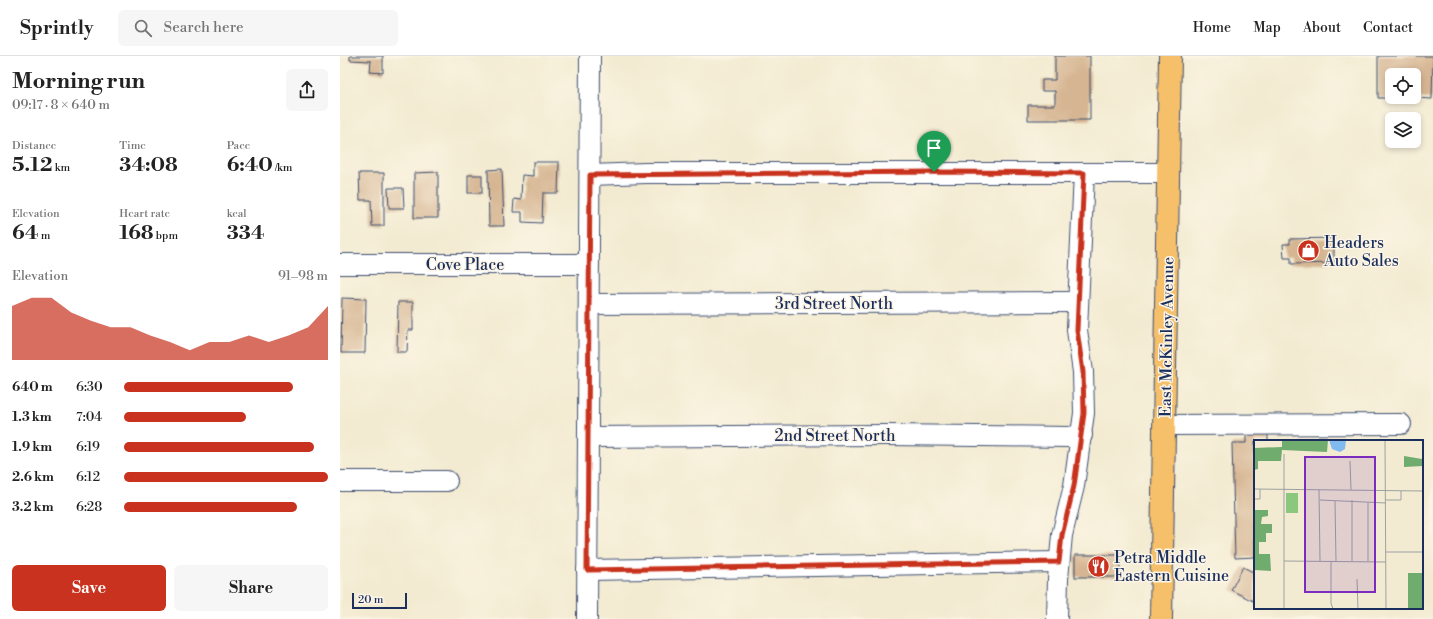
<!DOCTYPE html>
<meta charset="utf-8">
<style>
:root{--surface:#fff;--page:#f6f6f6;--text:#222;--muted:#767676;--line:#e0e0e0;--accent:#c8321e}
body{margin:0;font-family:"Libre Bodoni",serif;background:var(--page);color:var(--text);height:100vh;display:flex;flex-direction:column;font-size:15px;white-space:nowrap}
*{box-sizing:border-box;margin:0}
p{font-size:13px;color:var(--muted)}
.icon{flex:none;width:22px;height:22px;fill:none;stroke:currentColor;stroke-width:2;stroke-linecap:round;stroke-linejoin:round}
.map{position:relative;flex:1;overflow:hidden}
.side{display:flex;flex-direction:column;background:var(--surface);width:340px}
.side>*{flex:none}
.controls{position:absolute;left:1045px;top:12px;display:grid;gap:8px}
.controls a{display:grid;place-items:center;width:36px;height:36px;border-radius:6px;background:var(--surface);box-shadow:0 2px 6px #0003;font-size:20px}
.scale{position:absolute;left:12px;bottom:10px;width:55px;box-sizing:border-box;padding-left:4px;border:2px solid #1b2f5e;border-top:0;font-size:11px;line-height:14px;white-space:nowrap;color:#1b2f5e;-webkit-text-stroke:3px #fcf5e5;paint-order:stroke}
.pin{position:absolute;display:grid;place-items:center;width:34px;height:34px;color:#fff;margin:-41px -17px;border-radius:50% 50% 50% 0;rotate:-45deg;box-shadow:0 0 4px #0007}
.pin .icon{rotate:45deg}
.round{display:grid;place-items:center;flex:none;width:42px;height:42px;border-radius:6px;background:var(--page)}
.overview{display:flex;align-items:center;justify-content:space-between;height:68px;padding:0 12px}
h1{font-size:22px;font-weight:700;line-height:30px}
.metrics{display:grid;grid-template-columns:repeat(3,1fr);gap:6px;height:68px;padding:4px 12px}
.metrics div{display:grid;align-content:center}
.metrics b{font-size:20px;font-weight:700}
.metrics small{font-size:11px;font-weight:400}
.metrics p{font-size:11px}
.chart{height:112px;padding:8px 12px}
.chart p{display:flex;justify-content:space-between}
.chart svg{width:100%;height:72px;margin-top:4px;fill:var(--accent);opacity:.7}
.button{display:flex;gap:8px;margin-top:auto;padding:8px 12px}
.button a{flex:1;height:46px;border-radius:6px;background:var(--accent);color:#fff;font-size:16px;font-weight:700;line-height:46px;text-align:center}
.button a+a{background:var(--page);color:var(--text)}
ul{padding:0 12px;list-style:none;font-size:13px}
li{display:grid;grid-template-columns:64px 48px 1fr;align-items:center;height:30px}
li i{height:10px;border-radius:5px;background:var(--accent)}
header{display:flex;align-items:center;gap:24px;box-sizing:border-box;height:56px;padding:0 20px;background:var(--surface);border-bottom:1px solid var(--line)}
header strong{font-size:19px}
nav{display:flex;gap:22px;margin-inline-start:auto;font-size:14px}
.search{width:280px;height:36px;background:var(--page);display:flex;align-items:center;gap:10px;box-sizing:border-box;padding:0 14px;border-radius:6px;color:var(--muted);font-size:15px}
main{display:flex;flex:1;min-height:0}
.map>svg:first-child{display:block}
.building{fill:#d6b592}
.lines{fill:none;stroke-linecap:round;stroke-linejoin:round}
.minor-casing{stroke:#3b4b6f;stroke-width:22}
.major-casing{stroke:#3b4b6f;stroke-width:24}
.minor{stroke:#fff;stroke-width:20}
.major{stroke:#f6c06b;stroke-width:22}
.route-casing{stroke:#fff;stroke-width:8}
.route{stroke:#c8321e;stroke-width:5}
.labels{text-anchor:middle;stroke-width:3;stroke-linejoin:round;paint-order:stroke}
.poi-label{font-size:16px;fill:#1b2f5e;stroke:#fcf5e5;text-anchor:start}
.street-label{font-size:16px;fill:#1b2f5e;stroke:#fcf5e5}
.inset-road{fill:none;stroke:#9da0a3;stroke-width:1}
.view{fill:#7b2cbf;fill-opacity:0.15;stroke:#7b2cbf;stroke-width:2}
.inset-edge{fill:none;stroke:#1b2f5e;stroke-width:2}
</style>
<header>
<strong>Sprintly</strong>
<div class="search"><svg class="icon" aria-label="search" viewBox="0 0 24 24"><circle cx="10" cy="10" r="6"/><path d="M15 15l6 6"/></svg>Search here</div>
<nav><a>Home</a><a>Map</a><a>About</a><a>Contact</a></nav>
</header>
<main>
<section class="side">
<div class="overview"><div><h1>Morning run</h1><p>09:17 · 8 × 640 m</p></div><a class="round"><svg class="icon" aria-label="share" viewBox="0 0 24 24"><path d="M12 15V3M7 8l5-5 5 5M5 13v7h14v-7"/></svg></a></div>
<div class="metrics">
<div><p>Distance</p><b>5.12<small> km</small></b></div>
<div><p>Time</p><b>34:08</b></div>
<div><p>Pace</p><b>6:40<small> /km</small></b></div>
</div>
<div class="metrics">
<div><p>Elevation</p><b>64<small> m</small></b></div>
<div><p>Heart rate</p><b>168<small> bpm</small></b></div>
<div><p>kcal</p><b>334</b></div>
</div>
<div class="chart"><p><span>Elevation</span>91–98 m</p>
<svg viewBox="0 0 160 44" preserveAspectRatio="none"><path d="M0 44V11L10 6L20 6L30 15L40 20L50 24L60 24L70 29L80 33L90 38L100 33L110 33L120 29L130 33L140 29L150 24L160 11V44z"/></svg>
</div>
<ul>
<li><b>640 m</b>6:30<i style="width:83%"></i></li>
<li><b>1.3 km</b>7:04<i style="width:60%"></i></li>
<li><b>1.9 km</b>6:19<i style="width:93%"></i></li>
<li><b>2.6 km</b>6:12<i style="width:100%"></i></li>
<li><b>3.2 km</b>6:28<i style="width:85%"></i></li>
</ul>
<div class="button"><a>Save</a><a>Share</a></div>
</section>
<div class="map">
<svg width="1093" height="563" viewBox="0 0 1093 563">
<rect width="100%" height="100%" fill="#fcf5e5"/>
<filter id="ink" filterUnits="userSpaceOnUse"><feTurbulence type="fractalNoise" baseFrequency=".025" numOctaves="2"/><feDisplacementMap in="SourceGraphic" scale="8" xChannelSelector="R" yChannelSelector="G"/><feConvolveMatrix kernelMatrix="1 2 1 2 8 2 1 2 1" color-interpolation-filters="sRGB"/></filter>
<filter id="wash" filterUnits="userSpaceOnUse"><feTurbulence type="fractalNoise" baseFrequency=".012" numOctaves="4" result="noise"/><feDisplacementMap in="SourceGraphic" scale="16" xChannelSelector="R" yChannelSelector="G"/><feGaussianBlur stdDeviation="0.9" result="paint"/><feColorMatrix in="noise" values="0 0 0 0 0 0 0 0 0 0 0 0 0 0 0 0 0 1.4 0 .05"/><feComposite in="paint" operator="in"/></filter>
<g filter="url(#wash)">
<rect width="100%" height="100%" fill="#f3ebd1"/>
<g id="blocks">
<g class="building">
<path d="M10 0H43V17L30 16 31 5 10 4Z"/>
<path d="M715 0H750V64H688V49H715V35H702V24H715Z"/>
<path d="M1038 0H1093L1092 43 1074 42V19H1052V42H1038Z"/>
<path d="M193 106H219L218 137H203L202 167 182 166V156H173L174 143 181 144 182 119 193 120Z"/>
<path d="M162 113 164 170H149L148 114Z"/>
<path d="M98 116V162H74V117Z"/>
<path d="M19 117H44V170H32L31 144H20Z"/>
<rect x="128" y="119" width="14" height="18"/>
<path d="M48 132H63L64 152H49Z"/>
<path d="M994 182V207L951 208V202H944L943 188H950V183Z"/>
<path d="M2 242 26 243 25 297H1Z"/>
<path d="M58 246H73V274H68L67 296H57Z"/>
<path d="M928 376V385H915V501L895 502 892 387H906V377Z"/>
<rect x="735" y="499" width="45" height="22"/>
<path d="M903 511 915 517V546L891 534Z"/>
</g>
</g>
</g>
<g filter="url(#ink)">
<use href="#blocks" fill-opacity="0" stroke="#3b4b6f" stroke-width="1"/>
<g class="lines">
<defs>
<g id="minor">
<path d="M250 119 306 117H828"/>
<path d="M0 208H249"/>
<path d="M249 248 738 246"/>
<path d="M824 369 1061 368"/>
<path d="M248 381 546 379 729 381 742 379"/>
<path d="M0 425H107"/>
<path d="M247 514 719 506"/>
<path d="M247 563 250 0"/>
<path d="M717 563 718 523 722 479 734 430 744 357 743 316 737 274 744 117"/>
</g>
<path id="major" d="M821 563 830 0"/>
</defs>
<use href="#minor" class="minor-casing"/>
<use href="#major" class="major-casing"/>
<use href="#minor" class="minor"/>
<use href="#major" class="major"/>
</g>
</g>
<g class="lines" filter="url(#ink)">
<defs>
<path id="route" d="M594 116 744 117 737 274 743 316 744 357 734 430 722 479 719 506 247 514 250 119Z"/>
</defs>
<use href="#route" class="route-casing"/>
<use href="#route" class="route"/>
</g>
<defs>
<symbol id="shop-disc" viewBox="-11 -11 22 22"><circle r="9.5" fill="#c8321e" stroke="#fcf5e5"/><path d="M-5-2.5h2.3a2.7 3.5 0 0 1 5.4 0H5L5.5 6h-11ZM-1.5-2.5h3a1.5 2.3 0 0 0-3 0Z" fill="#fff"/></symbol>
<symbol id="restaurant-disc" viewBox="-11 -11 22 22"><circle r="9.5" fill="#c8321e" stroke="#fcf5e5"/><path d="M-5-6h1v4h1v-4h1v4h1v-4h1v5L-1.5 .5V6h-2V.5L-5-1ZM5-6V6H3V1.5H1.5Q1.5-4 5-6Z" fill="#fff"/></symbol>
</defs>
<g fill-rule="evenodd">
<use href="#shop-disc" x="956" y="182" width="25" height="25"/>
<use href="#restaurant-disc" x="746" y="498" width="25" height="25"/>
</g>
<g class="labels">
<g class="poi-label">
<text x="984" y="192">Headers<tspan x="984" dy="18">Auto Sales</tspan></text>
<text x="774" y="507">Petra Middle<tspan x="774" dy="18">Eastern Cuisine</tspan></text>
</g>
<g class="street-label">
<text x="125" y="214">Cove Place</text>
<text x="494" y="253">3rd Street North</text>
<text transform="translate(826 281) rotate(-89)" y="6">East McKinley Avenue</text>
<text x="495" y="385">2nd Street North</text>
</g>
</g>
<g transform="translate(914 384)">
<rect width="169" height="169" fill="#f3ebd1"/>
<path d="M32 53H44V73H32Z" fill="#8bc87e"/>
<path d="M28 0H74L73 12 28 10 27 21H4V29L0 30V8L28 7ZM169 9V26L150 27V16L168 19ZM0 70H14V76L8 77 7 84H18V93H12V102H5V114H16L17 131 0 130ZM154 133H169V169H154Z" fill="#70ac6d"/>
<path d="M75 0H92L91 9 86 12 78 9Z" fill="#81b9f1"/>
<path class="inset-road" d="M131 0 132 169M30 14V169M96 21 97 50M0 49 169 51M65 50 66 121M0 59H6V49M66 60 132 63M98 60V121M132 60H147V51M81 61 82 121M114 63V121M132 112H169M30 121 132 122M77 121V163L79 169M103 139 104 169"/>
<path class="view" d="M51 17H121V152H51Z"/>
<rect width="169" height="169" class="inset-edge"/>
</g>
</svg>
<div class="controls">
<a><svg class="icon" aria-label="locate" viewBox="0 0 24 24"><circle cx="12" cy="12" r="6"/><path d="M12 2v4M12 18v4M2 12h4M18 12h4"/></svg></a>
<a><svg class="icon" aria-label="layers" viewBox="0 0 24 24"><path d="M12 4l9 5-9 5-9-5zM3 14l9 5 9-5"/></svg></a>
</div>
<div class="scale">20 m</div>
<div class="pin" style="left:594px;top:116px;background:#1e9e55"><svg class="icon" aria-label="arrive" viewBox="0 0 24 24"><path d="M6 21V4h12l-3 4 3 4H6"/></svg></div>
</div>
</main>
